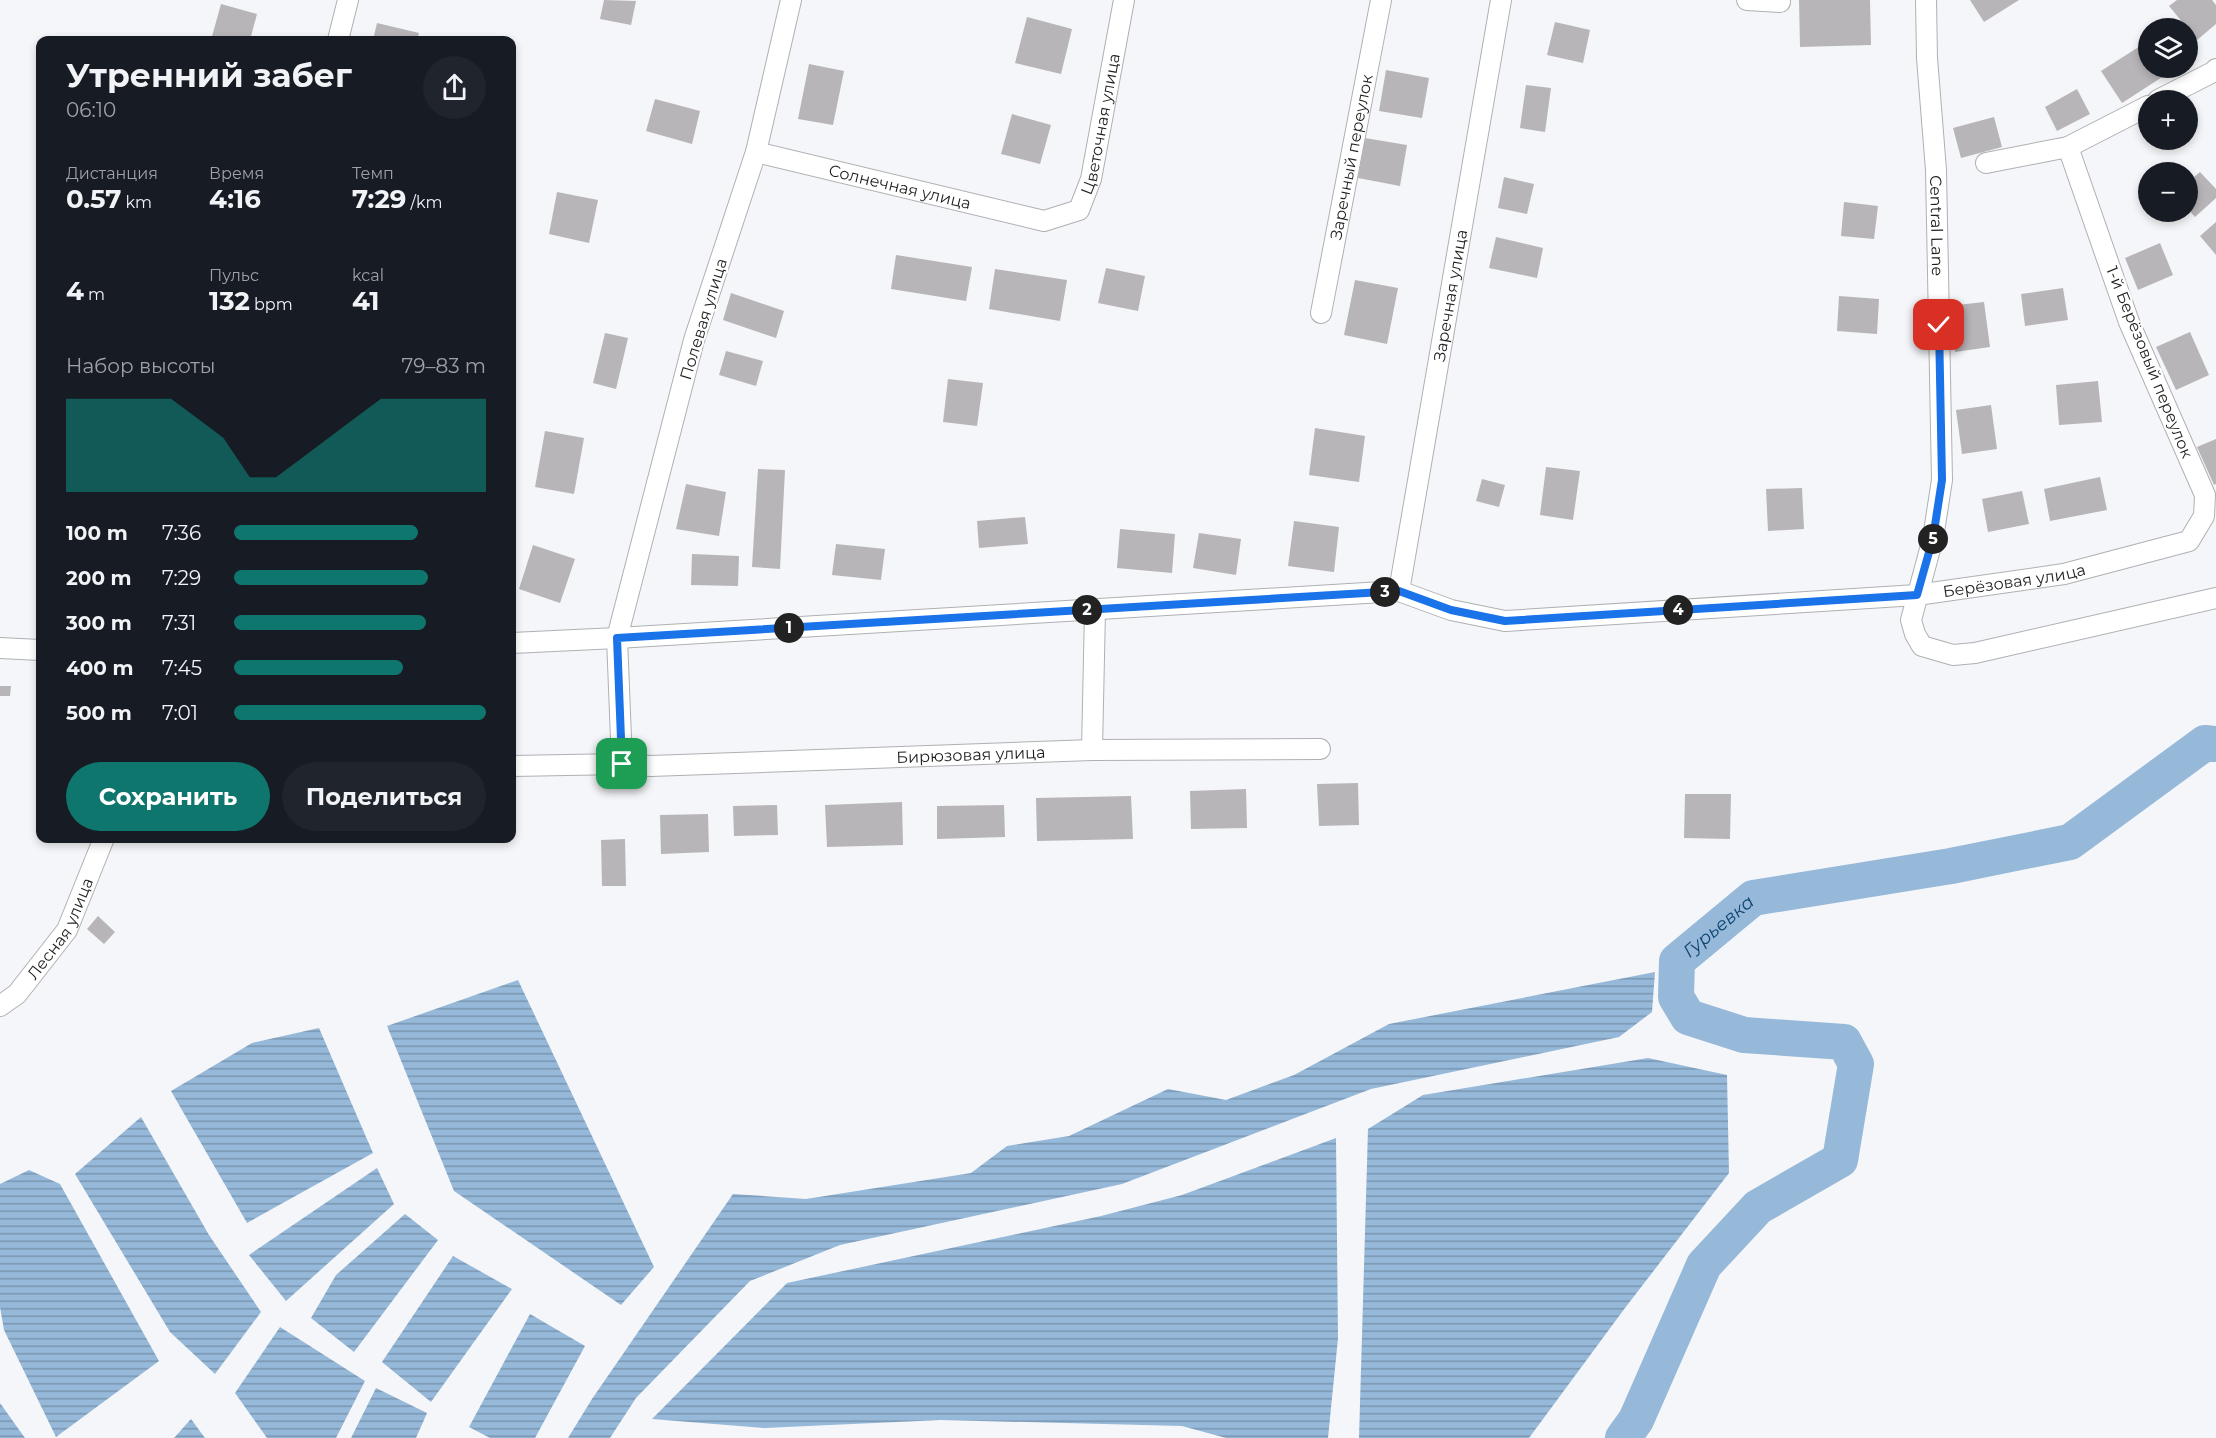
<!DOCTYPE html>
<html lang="ru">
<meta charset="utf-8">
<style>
:root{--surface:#171b24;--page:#20242c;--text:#f1f3f6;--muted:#9ea1a6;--accent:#0f766e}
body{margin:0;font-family:Montserrat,sans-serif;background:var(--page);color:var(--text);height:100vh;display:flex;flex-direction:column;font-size:22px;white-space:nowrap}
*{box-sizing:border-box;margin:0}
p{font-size:20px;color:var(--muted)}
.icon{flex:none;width:33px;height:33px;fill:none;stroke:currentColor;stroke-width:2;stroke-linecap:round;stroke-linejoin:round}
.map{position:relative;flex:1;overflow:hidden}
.details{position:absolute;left:36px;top:36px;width:480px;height:807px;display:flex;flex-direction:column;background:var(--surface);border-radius:12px;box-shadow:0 3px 9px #0003}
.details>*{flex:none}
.controls{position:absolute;left:2138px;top:18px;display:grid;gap:12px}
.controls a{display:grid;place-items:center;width:60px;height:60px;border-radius:50%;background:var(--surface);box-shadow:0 3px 9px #0003;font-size:30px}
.pin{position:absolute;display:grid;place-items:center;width:51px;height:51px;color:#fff;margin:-26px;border-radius:12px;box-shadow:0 3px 9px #0006}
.km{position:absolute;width:30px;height:30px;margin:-15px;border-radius:50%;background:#222;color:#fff;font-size:16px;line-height:30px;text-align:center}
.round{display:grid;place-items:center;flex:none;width:63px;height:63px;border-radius:32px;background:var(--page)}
.overview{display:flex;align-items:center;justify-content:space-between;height:102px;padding:0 30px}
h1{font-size:33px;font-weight:700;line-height:45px}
.stats{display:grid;grid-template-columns:repeat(3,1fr);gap:9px;height:102px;padding:6px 30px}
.stats div{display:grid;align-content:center}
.stats b{font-size:26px;font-weight:700}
.stats small{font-size:16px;font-weight:400}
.stats p{font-size:16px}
.chart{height:168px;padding:12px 30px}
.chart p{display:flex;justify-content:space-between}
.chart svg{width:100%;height:108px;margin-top:6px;fill:var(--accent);opacity:.7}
.cta{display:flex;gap:12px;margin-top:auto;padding:12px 30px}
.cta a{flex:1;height:69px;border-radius:36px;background:var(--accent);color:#fff;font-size:24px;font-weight:700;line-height:69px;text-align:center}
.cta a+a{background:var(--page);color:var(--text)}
ul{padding:0 30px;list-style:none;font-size:20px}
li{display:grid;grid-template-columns:96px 72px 1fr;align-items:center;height:45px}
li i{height:15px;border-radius:8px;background:var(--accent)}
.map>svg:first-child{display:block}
.water{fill:url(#water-rules)}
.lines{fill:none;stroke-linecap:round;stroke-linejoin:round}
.river{stroke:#96b9da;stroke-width:36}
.building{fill:#b8b5b8}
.minor-casing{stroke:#afb0b3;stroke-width:22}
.minor{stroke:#fff;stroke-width:20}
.route-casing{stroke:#fff;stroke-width:12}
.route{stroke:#1a73e8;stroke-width:8}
.labels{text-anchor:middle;stroke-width:4.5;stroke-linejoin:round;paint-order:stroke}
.street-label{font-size:16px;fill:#1e1e1f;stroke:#fff}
.water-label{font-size:18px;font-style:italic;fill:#0c446f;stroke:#fff}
</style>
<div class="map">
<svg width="2216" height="1438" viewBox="0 0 2216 1438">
<defs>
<pattern id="water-rules" width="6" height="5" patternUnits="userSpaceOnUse" patternTransform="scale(1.5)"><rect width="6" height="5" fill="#96b9da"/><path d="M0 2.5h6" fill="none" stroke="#7a96b0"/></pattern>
</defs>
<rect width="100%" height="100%" fill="#f5f6f9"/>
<g class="water">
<path d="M1655 972 1652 1012 1619 1037 1371 1089 1122 1184 840 1245 750 1281 636 1398 610 1438H568L592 1399 733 1194 806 1199 971 1173 1007 1146 1069 1136 1168 1089 1226 1100 1294 1075 1389 1024Z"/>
<path d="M518 980 654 1267 621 1305 454 1191 387 1026Z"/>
<path d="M319 1028 373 1153 247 1223 171 1091 252 1043Z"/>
<path d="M1648 1058 1727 1075 1729 1173 1625 1308 1529 1438H1359L1368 1129 1423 1095Z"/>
<path d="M141 1117 209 1235 261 1312 215 1374 170 1332 75 1174Z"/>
<path d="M1336 1138 1338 1338 1328 1438H1226L1182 1426 941 1420 764 1428 652 1419 787 1283 1101 1216 1182 1195Z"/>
<path d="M377 1168 394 1204 286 1301 249 1255Z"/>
<path d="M29 1170 60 1184 159 1361 56 1437 4 1330 0 1307V1184Z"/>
<path d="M405 1214 438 1240 354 1352 311 1318 336 1275Z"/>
<path d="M453 1256 512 1289 431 1402 382 1362Z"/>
<path d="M530 1314 585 1346 535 1438H490L469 1427Z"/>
<path d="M280 1327 365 1381 336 1438H267L235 1393Z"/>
<path d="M376 1388 427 1413 416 1438H351Z"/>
<path d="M0 1403 25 1438H0Z"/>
<path d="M191 1419 205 1438H174Z"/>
</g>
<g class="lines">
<path class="river" id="s1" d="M1623 1438 1636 1420 1704 1265 1758 1207 1840 1160 1856 1064 1844 1042 1744 1035 1688 1017 1676 997 1677 961 1753 898 1951 866 2070 842 2205 743 2216 744"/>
</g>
<g class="building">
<path d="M604 0 636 1 631 25 600 19Z"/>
<path d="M1799 0H1870L1871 45 1800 47Z"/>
<path d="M1970 0H2019L1984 22Z"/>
<path d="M2177 0H2212L2216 5V24L2197 40 2169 6Z"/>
<path d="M221 4 257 14 250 40H211Z"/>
<path d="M1027 17 1072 29 1061 74 1015 63Z"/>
<path d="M1555 22 1590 30 1583 63 1547 55Z"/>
<path d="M377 23 419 33 417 40H373Z"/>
<path d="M2148 41V68H2167L2170 72 2122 103 2101 71Z"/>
<path d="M809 64 844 71 833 125 798 119Z"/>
<path d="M1386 70 1429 78 1422 118 1379 111Z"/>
<path d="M1526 85 1551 88 1545 132 1520 128Z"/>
<path d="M2077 89 2090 114 2057 131 2045 107Z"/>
<path d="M655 99 700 111 692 144 646 131Z"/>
<path d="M1012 114 1051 125 1040 164 1001 154Z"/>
<path d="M1994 117 2002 147 1961 158 1953 128Z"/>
<path d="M1365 138 1407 145 1400 186 1358 178Z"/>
<path d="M2200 172 2216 189V198L2195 217 2187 208V183Z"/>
<path d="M1504 177 1534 184 1527 214 1498 208Z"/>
<path d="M557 192 598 200 589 243 549 234Z"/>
<path d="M1844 202 1878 206 1874 239 1841 236Z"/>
<path d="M2216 222V255L2200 236Z"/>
<path d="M1496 237 1543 248 1537 278 1489 268Z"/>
<path d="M2160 243 2173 275 2138 290 2125 258Z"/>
<path d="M896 255 972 267 966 301 891 289Z"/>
<path d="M1106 268 1145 276 1138 311 1098 303Z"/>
<path d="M995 269 1067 280 1060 321 989 309Z"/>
<path d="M1355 280 1398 288 1387 344 1344 335Z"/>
<path d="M2063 288 2068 320 2025 326 2021 294Z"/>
<path d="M731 293 784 311 776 338 723 320Z"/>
<path d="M1839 296 1879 299 1877 334 1837 331Z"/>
<path d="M1984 302 1990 347 1955 352 1949 306Z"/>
<path d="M2190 332 2209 375 2176 390 2156 347Z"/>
<path d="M605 333 628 338 616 389 593 383Z"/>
<path d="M726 351 763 361 756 386 719 375Z"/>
<path d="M948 379 983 383 977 426 943 422Z"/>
<path d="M2098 381 2102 422 2059 425 2056 385Z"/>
<path d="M1991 405 1997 449 1962 454 1956 410Z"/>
<path d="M1315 428 1365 436 1359 482 1309 475Z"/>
<path d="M545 431 584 438 574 494 535 487Z"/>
<path d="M2216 439V484L2214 485 2197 447Z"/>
<path d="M1546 467 1580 471 1573 520 1540 515Z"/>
<path d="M758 469 785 470 780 569 752 567Z"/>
<path d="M2100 477 2107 510 2050 521 2044 489Z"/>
<path d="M1482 479 1505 485 1499 507 1476 501Z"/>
<path d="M686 484 726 492 719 536 676 529Z"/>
<path d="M1802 488 1804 529 1768 531 1766 489Z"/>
<path d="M2022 491 2029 524 1988 532 1982 499Z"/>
<path d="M1025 517 1028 544 979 548 977 521Z"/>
<path d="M1294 521 1339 527 1334 572 1288 566Z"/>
<path d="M1120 529 1175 534 1172 573 1117 568Z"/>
<path d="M1199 533 1241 539 1236 575 1193 568Z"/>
<path d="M836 544 885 549 881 580 832 575Z"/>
<path d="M533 545 575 559 560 603 519 589Z"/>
<path d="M692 554 739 556 738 586 691 585Z"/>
<path d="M0 686H11L10 696H0Z"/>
<path d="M1358 783 1359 825 1319 826 1317 784Z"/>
<path d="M1246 789 1247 828 1191 829 1190 791Z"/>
<path d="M1685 794H1731L1730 839 1684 838Z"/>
<path d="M1131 796 1133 839 1037 841 1036 798Z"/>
<path d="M902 802 903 845 827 847 825 805Z"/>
<path d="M777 805 778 835 734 836 733 806Z"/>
<path d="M1004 805 1005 837 937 839V806Z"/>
<path d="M708 814 709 852 661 854 660 815Z"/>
<path d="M625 839 626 886H602L601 840Z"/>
<path d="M98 916 115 932 104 944 87 929Z"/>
</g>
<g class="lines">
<defs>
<g id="minor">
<path id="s2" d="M791 0 756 152 694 340 617 638 622 764 651 766 1092 750 1320 749"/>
<path d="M1747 0 1780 2"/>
<path id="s3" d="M1926 0 1927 58 1936 170 1942 480 1933 538 1911 620 1915 634 1922 646 1953 655 1975 653 2216 598"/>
<path d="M338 40 348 0"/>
<path d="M2158 100 2213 72 2216 69"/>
<path id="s4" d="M756 152 1044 221 1079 210 1091 179 1124 0"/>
<path d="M1986 163 2068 147 2148 106"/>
<path id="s5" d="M1321 313 1381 0"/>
<path id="s6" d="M1399 591 1501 0"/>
<path id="s7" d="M512 643 617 638 1399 591 1451 610 1505 621 1917 595 2064 574 2189 541 2204 516 2205 495 2129 322 2068 147"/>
<path d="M0 648 40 650"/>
<path d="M1092 750 1095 610"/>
<path d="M512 766 622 764"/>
<path id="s8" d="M0 1006 17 994 67 930 104 838"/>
</g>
</defs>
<use href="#minor" class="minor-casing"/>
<use href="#minor" class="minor"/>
</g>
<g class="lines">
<defs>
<path id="route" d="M622 764 617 638 1399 591 1451 610 1505 621 1917 595 1933 538 1942 480 1939 325"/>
</defs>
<use href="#route" class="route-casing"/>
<use href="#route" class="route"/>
</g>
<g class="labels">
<g class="street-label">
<text dy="6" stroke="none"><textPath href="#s4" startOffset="422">Цветочная улица</textPath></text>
<text dy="6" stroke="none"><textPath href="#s5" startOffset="159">Заречный переулок</textPath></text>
<text dy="6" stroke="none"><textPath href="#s4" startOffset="148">Солнечная улица</textPath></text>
<text dy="6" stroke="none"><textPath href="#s3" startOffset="226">Central Lane</textPath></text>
<text dy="6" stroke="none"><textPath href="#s6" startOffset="300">Заречная улица</textPath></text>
<text transform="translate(703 319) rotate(-73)" y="6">Полевая улица</text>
<text transform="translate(2150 362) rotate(68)" y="6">1-й Берёзовый переулок</text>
<text dy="6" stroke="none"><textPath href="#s7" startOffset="1510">Берёзовая улица</textPath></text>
<text dy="6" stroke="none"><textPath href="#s2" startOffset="1137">Бирюзовая улица</textPath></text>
<text dy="6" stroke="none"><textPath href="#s8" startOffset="100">Лесная улица</textPath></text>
</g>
<g class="water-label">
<text dy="6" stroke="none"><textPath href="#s1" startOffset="760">Гурьевка</textPath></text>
</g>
</g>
</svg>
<div class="controls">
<a><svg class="icon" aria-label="layers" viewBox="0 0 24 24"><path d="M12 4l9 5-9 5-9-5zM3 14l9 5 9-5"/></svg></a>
<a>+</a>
<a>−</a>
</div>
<div class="pin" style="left:622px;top:764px;background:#1e9e55"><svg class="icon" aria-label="arrive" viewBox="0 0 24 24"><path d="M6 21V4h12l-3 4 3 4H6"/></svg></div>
<div class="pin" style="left:1939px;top:325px;background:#d93025"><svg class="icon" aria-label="check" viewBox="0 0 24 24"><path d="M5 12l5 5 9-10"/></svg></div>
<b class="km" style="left:789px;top:628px">1</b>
<b class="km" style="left:1087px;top:610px">2</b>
<b class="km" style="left:1385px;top:592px">3</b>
<b class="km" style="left:1678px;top:610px">4</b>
<b class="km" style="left:1933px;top:539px">5</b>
<section class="details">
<div class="overview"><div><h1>Утренний забег</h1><p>06:10</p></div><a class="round"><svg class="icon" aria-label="share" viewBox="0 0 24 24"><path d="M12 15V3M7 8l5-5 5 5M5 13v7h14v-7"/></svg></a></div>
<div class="stats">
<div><p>Дистанция</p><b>0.57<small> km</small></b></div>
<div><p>Время</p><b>4:16</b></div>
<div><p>Темп</p><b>7:29<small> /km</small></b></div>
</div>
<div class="stats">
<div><b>4<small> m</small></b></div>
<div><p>Пульс</p><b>132<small> bpm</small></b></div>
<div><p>kcal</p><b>41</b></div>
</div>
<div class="chart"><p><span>Набор высоты</span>79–83 m</p>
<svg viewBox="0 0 160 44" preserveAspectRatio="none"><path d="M0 44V6L10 6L20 6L30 6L40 6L50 14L60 22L70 38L80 38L90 30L100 22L110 14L120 6L130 6L140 6L150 6L160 6V44z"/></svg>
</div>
<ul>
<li><b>100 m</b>7:36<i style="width:73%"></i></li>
<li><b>200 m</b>7:29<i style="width:77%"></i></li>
<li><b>300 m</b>7:31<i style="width:76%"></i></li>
<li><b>400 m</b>7:45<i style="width:67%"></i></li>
<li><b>500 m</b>7:01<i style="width:100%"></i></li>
</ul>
<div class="cta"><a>Сохранить</a><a>Поделиться</a></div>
</section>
</div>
